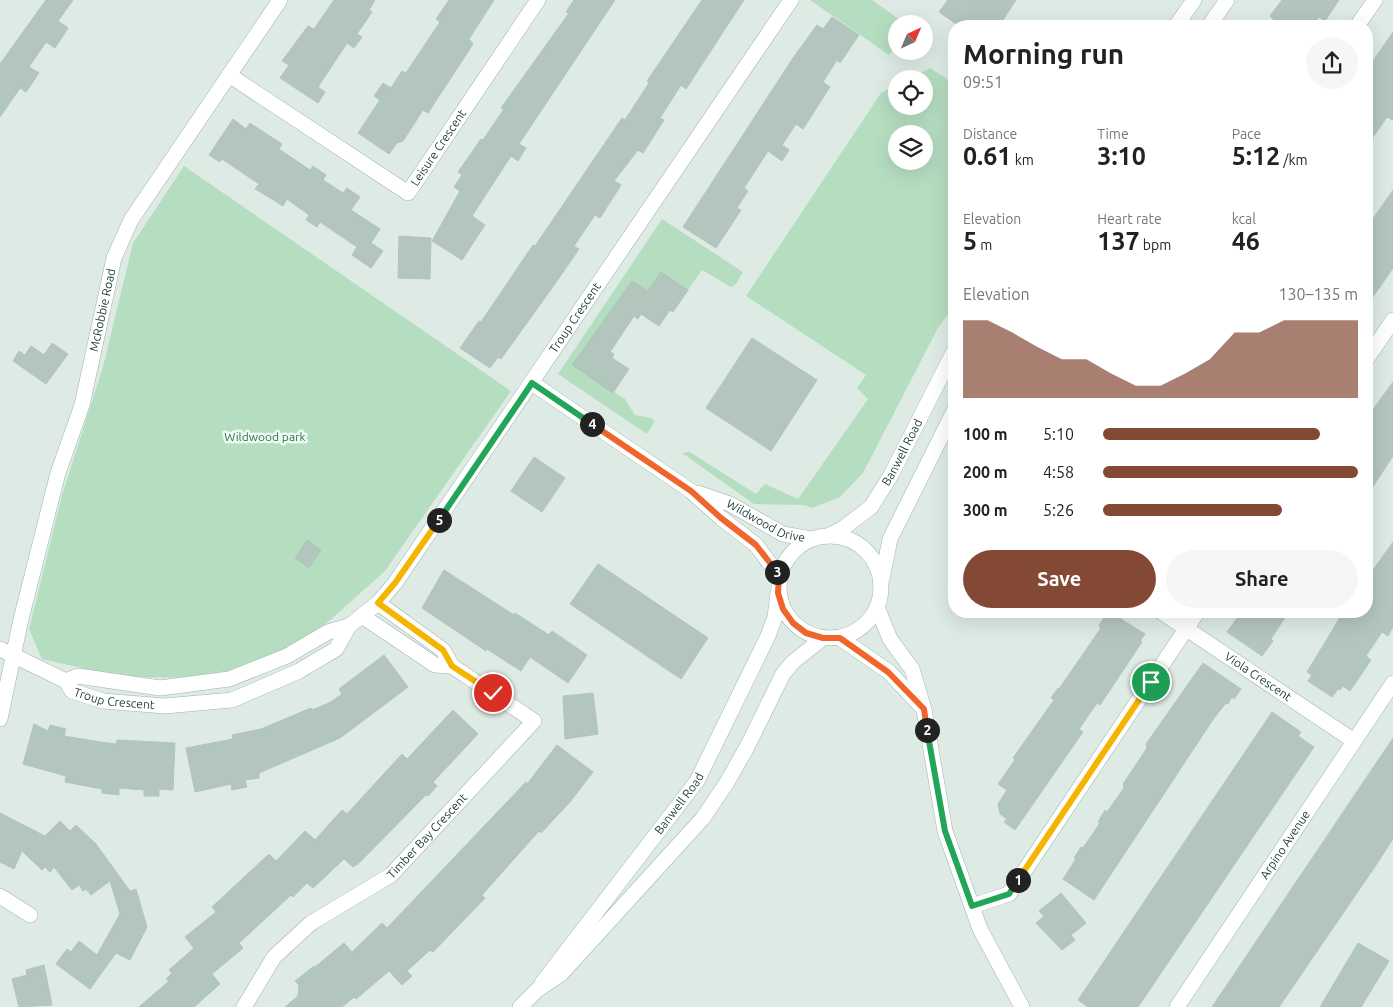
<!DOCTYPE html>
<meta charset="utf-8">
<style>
:root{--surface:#fff;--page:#f6f6f6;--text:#222;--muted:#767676;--accent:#844934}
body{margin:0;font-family:Ubuntu,sans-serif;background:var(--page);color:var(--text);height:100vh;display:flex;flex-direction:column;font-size:19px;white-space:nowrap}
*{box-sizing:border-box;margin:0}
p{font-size:16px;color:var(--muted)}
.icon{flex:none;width:28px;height:28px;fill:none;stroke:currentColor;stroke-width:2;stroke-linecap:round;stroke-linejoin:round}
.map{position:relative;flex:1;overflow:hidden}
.details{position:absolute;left:948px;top:20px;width:425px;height:598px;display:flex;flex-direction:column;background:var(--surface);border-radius:20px;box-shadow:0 5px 20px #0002}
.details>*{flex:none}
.needle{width:32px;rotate:44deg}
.fabs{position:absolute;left:888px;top:15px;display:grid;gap:10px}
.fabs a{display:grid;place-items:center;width:45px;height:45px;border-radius:50%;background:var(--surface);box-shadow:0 5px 20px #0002;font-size:25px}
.pin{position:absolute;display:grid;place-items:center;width:42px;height:42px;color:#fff;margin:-21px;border:2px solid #fff;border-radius:50%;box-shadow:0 1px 5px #0007}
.km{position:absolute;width:25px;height:25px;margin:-12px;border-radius:50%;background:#222;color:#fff;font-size:14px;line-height:25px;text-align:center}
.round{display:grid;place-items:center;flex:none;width:52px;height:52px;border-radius:26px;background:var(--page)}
.overview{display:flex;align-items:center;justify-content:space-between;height:85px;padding:0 15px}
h1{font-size:28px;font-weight:700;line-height:38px}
.metrics{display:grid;grid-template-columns:repeat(3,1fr);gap:8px;height:85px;padding:5px 15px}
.metrics div{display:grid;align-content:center}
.metrics b{font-size:25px;font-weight:700}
.metrics small{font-size:14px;font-weight:400}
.metrics p{font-size:14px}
.chart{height:140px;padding:10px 15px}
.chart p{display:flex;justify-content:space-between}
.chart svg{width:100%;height:90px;margin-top:5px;fill:var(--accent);opacity:.7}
.primary-button{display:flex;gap:10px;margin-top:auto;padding:10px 15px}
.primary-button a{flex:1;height:58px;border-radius:30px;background:var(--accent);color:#fff;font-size:20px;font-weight:700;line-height:58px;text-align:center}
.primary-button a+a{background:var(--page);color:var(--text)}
ul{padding:0 15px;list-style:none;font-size:16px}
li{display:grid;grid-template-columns:80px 60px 1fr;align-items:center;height:38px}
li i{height:12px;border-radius:6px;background:var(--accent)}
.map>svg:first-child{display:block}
.green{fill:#b5dec1;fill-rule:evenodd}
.building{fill:#b3c6be;stroke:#b0c5bd}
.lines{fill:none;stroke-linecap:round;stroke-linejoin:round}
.street-casing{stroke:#a1b3ac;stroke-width:16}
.secondary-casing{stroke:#9cb8ae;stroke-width:16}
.street{stroke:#fff;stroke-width:15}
.secondary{stroke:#fff;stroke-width:15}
.split-1-casing{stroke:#fff;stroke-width:10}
.split-2-casing{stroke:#fff;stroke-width:10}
.split-3-casing{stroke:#fff;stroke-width:10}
.split-4-casing{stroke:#fff;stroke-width:10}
.split-5-casing{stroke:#fff;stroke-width:10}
.split-6-casing{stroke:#fff;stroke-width:10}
.split-1{stroke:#f5b400;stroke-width:6}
.split-2{stroke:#22a559;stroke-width:6}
.split-3{stroke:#f0652b;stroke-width:6}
.split-4{stroke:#f0652b;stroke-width:6}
.split-5{stroke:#22a559;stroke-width:6}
.split-6{stroke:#f5b400;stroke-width:6}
.labels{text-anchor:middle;stroke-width:5;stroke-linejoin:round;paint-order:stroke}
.street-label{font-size:12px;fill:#1e3c34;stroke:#eff8f3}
.park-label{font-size:12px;fill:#267646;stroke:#eff8f3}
</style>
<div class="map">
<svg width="1393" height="1007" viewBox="0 0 1393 1007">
<rect width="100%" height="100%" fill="#deebe5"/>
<g class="green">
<path d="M810 0H872L906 24H896V44L889 55Z"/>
<path d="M930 68 954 83V306L938 328 863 473 840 497 812 508 804 505 754 504 682 453 690 452 756 494 765 484 798 499 868 399 857 388 866 375 746 296 881 93 896 85V106H924V79H909ZM896 134H924V161H896Z"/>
<path d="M184 166 511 391 385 571 309 639 216 678 121 677 42 659 29 629 62 495 103 367 133 243Z"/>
<path d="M662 219 743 272 736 284 731 287 702 270 688 290 661 272 648 291 632 281 572 365 625 399 635 415 651 418 655 421 647 434 558 374Z"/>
</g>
<g class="building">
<path d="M46 0H73L58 21 68 28 55 48 46 42 29 67 39 73 26 92 20 88 0 117V64Z"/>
<path d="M334 0H375L369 10 372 12 357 34 362 37 354 48 347 43 318 87 325 92 318 103 280 78 289 65 282 61 308 26 314 29Z"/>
<path d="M449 0H494L469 39 473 44 428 113 423 110 403 141 397 143 389 154 358 133 380 100 374 96 383 83 391 88 402 71 406 73 440 22 436 19Z"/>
<path d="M574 0H615L519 144 526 148 518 161 511 156 472 216 485 225 462 260 432 241 460 191 454 187 462 175 458 172 481 139 483 140 504 109 501 108 569 13 566 12Z"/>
<path d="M702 0H744L686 89 681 85 660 118 664 120 643 153 638 150 614 181 621 185 600 218 595 215 574 246 579 249 557 281 501 359 498 357 490 368 460 348 479 321 481 322 533 245 535 246 622 118 625 120 649 83 647 81Z"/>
<path d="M948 0H1016L999 26H959L939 12Z"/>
<path d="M1282 0H1339L1325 21 1319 17 1312 26H1270L1274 20 1270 16Z"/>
<path d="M832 17 859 35 840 63 837 60 823 82 830 87 803 129 796 124 782 145 789 150 782 161 768 151 744 188 748 191 737 208 741 210 716 248 683 227 793 58 817 25 823 29Z"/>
<path d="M1393 32V120L1387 117 1366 147V71Z"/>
<path d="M233 119 246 129 250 123 282 144 279 149 310 170 313 166 326 175 323 180 343 193 347 188 360 197 351 210 380 229 371 243 383 251 371 268 352 255 357 247 320 222 317 227 306 220 309 215 287 199 283 206 267 196 255 189 259 184 222 159 220 162 209 155Z"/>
<path d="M1393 190V268L1366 307V229Z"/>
<path d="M399 236 431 238 430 279 398 278Z"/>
<path d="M661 272 688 290 673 312 670 310 659 326 641 314 638 319 634 316 610 352 614 354 612 358 629 369 613 393 572 365 632 281 648 291Z"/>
<path d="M752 338 817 380 771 451 706 408Z"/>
<path d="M52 343 68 354 46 384 13 361 19 351 25 355 31 346 44 355Z"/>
<path d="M1393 382V456L1366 497V426L1372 418 1369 415Z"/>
<path d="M534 457 565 478 542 512 511 491Z"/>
<path d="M307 540 321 550 309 568 295 558Z"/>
<path d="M1393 542V627L1388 636 1382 632 1366 656 1371 660 1350 691 1343 686 1340 690 1338 689 1332 697 1308 681 1312 675 1307 672 1344 611H1366V580Z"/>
<path d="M598 564 708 638 681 679 570 604Z"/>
<path d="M444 570 514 615 515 613 549 635 552 631 587 655 568 683 530 657 521 671 487 649 486 651 422 608Z"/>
<path d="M1108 611 1145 634 1140 641 1142 642 1100 705 1097 703 1079 729 1083 732 1015 830 1004 822 1007 819 1000 814 998 804 1007 790 998 784 1015 760 1013 758 1054 700 1051 698 1058 688 1059 689 1101 628 1099 626Z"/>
<path d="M1243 611H1289L1271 639 1273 641 1262 656 1227 632 1238 617 1241 619Z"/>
<path d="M384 655 408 687 340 738 259 773V778L245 780 247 787 232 790 231 784 195 792 186 748 233 739 232 735 261 729 311 708 312 710 329 703 342 694 339 689Z"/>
<path d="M1203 663 1241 689 1234 699 1232 697 1228 704 1226 703 1214 718 1094 900 1063 879 1076 859 1074 858 1081 847 1083 848 1100 823 1098 822 1105 810 1107 812 1124 788 1123 784 1147 748 1146 744Z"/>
<path d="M593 693 598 734 565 739 563 696Z"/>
<path d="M453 710 478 734 433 782 437 786 428 796 426 795 359 863 353 867 344 859 313 888 307 883 293 897 291 895 239 943 243 948 212 974 220 984 194 1007H139L169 981 166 979 172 973 169 970 194 948 185 937 216 912 212 907 269 854 276 861 305 831 315 840 342 810 347 814 402 754 407 759Z"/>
<path d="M1272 712 1301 732 1298 736 1314 747 1138 1007H1088L1078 1000Z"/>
<path d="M34 724 48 731 50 725 66 729 64 736 100 742 116 744 117 740 175 743 173 790 159 789V796H144V790L119 788V795L102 793V789L65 782 66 776 23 764Z"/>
<path d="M1393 738V839L1374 868 1279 1007H1212Z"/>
<path d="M557 745 593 772 570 802 541 833 539 831 482 895 485 898 433 952 430 950 407 971 412 976 402 985 389 971 356 999 354 997 342 1007H285L298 996 299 985 295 981 314 966 315 967 344 943 352 952 382 923 387 928 526 782 527 784Z"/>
<path d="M0 813 45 836 60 821 70 831 76 825 96 844 130 891 136 889 147 927 130 960 116 953 90 989 56 964 67 949 71 952 79 941 97 955 120 914 110 881 91 895 86 889 83 891 79 885 72 890 54 867 50 872 45 867 42 870 22 851 14 869 0 862Z"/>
<path d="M1061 893 1086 923 1071 935 1075 940 1062 950 1036 923 1044 916 1039 911Z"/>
<path d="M1358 943 1389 961 1361 1007H1320Z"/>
<path d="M44 965 52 1005 19 1007 12 979 27 975 26 970Z"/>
</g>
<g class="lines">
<defs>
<g id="street">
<path d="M1357 26 1375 0"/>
<path id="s1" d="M229 75 408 193 538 0"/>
<path d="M1366 360 1393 320"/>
<path d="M532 383 691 491 721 518 756 545 779 576"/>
<path id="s2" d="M698 493 730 504 783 534 811 539"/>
<path d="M877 607 890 639 912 669 924 709 945 831 980 929 1022 1007"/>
<path id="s3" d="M1160 611 1354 741"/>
<path d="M362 616 435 665 452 666"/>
<path d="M840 638 889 672 921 706"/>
<path d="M0 649 66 681"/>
<path id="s4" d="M66 681 72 691 103 701 165 706 232 700 299 671 336 649 349 626 378 603 395 583 791 0"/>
<path d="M66 681 78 676 160 688 229 679 287 656 328 632 349 626"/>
<path id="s5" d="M0 719 21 619 58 473 82 405 114 258 131 220 280 0"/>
<path d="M0 896 30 915"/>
<path d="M972 906 1009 894 1198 611"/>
<path id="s6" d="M244 1007 274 957 311 923 391 875 534 721 452 666 443 650 378 603"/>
<path id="s7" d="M1177 1007 1393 683"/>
</g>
<g id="secondary">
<path d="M1176 26 1194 0"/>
<path d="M1209 26 1227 0"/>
<circle cx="830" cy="587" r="51"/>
<path id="s8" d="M828 536 842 529 871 507 891 475 954 351"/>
<path d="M882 579 890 539 954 411"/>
<path id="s9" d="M542 983 697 781 768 636 775 617 778 593"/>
<path d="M520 1007 537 990 561 974 703 818 726 784 747 747 783 674 793 662 823 638"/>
</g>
</defs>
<use href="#street" class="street-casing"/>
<use href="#secondary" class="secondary-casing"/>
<use href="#street" class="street"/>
<use href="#secondary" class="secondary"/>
</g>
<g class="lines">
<defs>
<path id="split-1" d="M1018 880 1151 682"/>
<path id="split-2" d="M927 730 945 831 972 906 1009 894 1018 880"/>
<path id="split-3" d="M777 572 779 576 778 593 783 609 793 623 806 633 823 638H840L888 672 924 709 927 730"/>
<path id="split-4" d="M592 424 691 491 721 518 756 545 777 572"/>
<path id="split-5" d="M439 520 532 383 592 424"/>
<path id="split-6" d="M439 520 395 583 378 603 443 650 452 666 493 693"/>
</defs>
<use href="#split-1" class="split-1-casing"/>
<use href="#split-2" class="split-2-casing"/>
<use href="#split-3" class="split-3-casing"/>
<use href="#split-4" class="split-4-casing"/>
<use href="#split-5" class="split-5-casing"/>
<use href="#split-6" class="split-6-casing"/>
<use href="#split-1" class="split-1"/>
<use href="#split-2" class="split-2"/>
<use href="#split-3" class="split-3"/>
<use href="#split-4" class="split-4"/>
<use href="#split-5" class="split-5"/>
<use href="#split-6" class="split-6"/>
</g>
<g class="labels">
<g class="street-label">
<text dy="4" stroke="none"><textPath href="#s1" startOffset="269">Leisure Crescent</textPath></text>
<text dy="4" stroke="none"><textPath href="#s5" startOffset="422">McRobbie Road</textPath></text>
<text dy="4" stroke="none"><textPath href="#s4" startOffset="700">Troup Crescent</textPath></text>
<text dy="4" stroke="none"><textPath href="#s8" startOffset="115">Banwell Road</textPath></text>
<text dy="4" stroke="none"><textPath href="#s2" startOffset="74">Wildwood Drive</textPath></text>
<text dy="4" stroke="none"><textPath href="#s3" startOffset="118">Viola Crescent</textPath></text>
<text dy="4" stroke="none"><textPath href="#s4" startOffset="55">Troup Crescent</textPath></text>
<text dy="4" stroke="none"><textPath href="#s9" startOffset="226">Banwell Road</textPath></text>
<text dy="4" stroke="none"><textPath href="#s6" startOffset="255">Timber Bay Crescent</textPath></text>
<text dy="4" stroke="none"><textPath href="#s7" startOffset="195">Arpino Avenue</textPath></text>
</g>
<g class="park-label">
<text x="265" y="441">Wildwood park</text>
</g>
</g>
</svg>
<div class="fabs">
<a><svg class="needle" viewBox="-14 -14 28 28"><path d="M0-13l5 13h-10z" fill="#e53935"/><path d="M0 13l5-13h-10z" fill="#767676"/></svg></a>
<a><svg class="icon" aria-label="locate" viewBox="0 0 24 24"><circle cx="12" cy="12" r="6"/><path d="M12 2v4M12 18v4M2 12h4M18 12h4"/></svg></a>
<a><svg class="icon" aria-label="layers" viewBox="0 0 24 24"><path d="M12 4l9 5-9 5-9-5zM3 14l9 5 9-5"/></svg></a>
</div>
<div class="pin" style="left:1151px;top:682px;background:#1e9e55"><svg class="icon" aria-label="arrive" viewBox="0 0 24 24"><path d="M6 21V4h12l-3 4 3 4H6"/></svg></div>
<div class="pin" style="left:493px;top:693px;background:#d93025"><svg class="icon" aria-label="check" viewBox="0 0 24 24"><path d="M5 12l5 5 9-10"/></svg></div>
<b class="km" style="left:1018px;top:880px">1</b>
<b class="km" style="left:927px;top:730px">2</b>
<b class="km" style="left:777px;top:572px">3</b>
<b class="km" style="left:592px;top:424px">4</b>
<b class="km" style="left:439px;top:520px">5</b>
<section class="details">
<div class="overview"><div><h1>Morning run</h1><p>09:51</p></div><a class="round"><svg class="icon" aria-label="share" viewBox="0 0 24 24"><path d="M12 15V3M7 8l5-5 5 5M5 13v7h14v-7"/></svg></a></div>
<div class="metrics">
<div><p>Distance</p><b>0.61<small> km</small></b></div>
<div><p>Time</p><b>3:10</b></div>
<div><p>Pace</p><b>5:12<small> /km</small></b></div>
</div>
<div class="metrics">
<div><p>Elevation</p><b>5<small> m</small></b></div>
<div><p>Heart rate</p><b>137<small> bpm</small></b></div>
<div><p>kcal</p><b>46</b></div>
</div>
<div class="chart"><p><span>Elevation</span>130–135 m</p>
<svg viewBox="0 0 160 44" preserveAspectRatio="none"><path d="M0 44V6L10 6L20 12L30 19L40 25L50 25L60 32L70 38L80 38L90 32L100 25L110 12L120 12L130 6L140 6L150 6L160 6V44z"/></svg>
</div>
<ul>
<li><b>100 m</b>5:10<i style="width:85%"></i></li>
<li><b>200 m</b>4:58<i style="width:100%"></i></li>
<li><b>300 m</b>5:26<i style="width:70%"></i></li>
</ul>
<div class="primary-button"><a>Save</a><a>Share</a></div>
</section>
</div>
